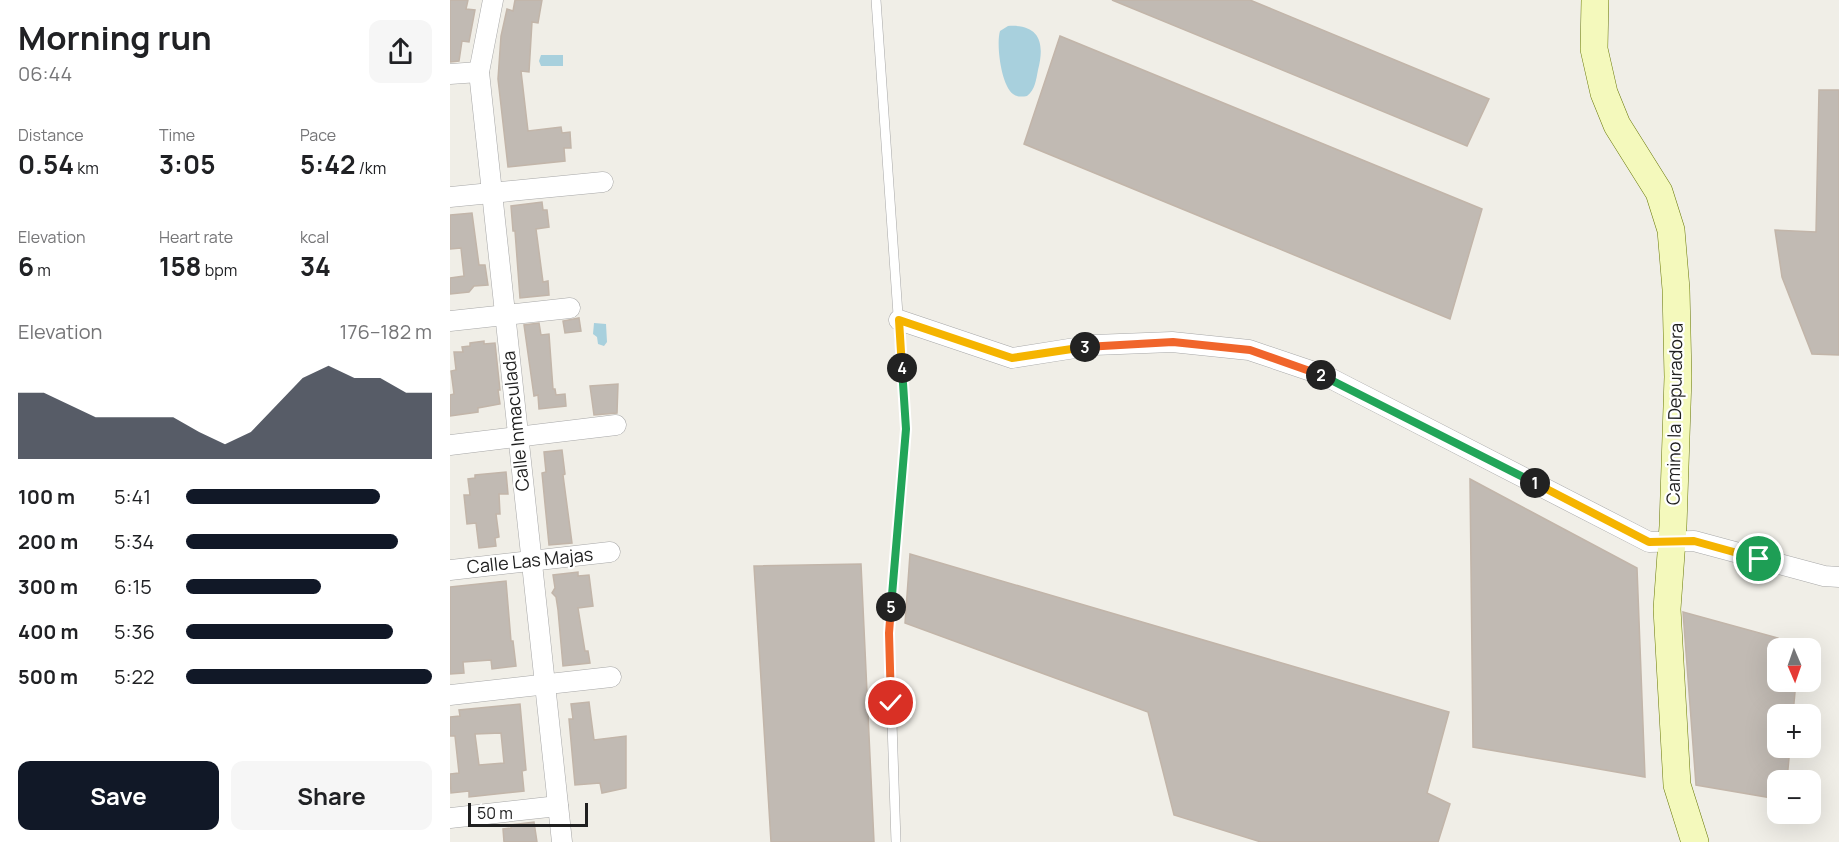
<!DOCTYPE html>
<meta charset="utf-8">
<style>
:root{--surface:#fff;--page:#f6f6f6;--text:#202124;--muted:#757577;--accent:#111827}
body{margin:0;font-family:Manrope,sans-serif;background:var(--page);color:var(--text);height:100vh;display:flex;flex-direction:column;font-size:22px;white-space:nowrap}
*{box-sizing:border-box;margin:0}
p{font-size:20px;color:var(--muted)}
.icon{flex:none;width:33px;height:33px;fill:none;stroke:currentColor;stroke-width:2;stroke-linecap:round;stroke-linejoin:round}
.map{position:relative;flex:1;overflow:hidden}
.drawer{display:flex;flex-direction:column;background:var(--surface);width:450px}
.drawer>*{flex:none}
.needle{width:39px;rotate:178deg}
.buttons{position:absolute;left:1317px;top:638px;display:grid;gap:12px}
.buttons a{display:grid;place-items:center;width:54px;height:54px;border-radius:12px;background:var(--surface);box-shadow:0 6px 24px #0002;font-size:30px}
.scale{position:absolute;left:18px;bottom:15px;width:120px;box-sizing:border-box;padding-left:6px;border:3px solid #202020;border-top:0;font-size:16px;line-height:21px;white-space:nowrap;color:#202020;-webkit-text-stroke:4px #fff;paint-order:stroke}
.pin{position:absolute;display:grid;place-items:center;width:51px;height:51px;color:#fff;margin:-26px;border:3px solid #fff;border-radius:50%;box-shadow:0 2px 6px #0007}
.km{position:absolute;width:30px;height:30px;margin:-15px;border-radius:50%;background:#222;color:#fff;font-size:16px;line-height:30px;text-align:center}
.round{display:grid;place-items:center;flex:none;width:63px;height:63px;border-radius:12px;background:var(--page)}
.summary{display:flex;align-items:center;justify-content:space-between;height:102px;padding:0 18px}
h1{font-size:33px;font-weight:700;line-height:45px}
.metrics{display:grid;grid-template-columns:repeat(3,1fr);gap:9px;height:102px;padding:6px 18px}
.metrics div{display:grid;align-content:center}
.metrics b{font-size:26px;font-weight:700}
.metrics small{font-size:16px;font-weight:400}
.metrics p{font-size:16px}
.chart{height:168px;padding:12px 18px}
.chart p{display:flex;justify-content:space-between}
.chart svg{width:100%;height:108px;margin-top:6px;fill:var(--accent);opacity:.7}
.primary-button{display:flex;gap:12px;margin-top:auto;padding:12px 18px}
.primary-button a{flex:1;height:69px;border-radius:12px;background:var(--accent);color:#fff;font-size:24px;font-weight:700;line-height:69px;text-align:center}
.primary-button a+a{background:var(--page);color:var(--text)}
ul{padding:0 18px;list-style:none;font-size:20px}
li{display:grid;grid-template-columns:96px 72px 1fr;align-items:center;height:45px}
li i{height:15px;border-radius:8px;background:var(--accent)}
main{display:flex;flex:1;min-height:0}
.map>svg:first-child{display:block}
.water{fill:#a8d0dd}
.building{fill:#c1bab3;stroke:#c2b5a9;stroke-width:1.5;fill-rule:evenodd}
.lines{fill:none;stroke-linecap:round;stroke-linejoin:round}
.lane-casing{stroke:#a7a7a7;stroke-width:10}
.street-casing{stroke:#a7a7a7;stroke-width:21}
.secondary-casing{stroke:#687806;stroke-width:28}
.lane{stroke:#fff;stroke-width:9}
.street{stroke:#fff;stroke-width:20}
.secondary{stroke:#f4f9bc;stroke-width:27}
.split-1-casing{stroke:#fff;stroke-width:12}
.split-2-casing{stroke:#fff;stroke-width:12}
.split-3-casing{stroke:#fff;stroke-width:12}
.split-4-casing{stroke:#fff;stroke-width:12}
.split-5-casing{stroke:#fff;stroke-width:12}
.split-6-casing{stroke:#fff;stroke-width:12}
.split-1{stroke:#f5b400;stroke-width:8}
.split-2{stroke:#22a559;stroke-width:8}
.split-3{stroke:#f0652b;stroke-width:8}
.split-4{stroke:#f5b400;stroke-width:8}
.split-5{stroke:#22a559;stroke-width:8}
.split-6{stroke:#f0652b;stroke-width:8}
.labels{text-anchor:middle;stroke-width:4.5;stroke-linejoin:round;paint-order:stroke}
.street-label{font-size:18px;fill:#202020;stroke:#fff}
</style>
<main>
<section class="drawer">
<div class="summary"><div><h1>Morning run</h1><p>06:44</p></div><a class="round"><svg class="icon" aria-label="share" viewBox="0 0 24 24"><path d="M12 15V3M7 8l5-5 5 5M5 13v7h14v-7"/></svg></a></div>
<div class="metrics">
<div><p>Distance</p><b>0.54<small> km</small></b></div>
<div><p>Time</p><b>3:05</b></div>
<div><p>Pace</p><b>5:42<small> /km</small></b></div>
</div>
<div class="metrics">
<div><p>Elevation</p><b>6<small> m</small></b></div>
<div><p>Heart rate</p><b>158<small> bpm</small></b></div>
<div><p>kcal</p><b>34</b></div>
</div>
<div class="chart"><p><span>Elevation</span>176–182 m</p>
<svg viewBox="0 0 160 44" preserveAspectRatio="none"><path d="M0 44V17L10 17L20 22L30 27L40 27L50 27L60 27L70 33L80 38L90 33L100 22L110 11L120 6L130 11L140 11L150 17L160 17V44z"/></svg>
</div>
<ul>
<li><b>100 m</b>5:41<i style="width:79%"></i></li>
<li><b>200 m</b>5:34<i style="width:86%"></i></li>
<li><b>300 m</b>6:15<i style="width:55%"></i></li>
<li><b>400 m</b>5:36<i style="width:84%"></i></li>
<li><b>500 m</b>5:22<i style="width:100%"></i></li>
</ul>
<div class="primary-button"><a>Save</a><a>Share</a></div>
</section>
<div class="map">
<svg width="1389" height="842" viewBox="0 0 1389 842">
<rect width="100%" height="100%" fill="#f0eee7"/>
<g class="water">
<path d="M558 26C590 24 595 43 588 70 586 80 585 90 577 96 572 97 567 97 563 94 551 85 546 44 550 31Z"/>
<path d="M91 55H113V66H91L89 61Z"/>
<path d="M144 323 156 324 157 342 154 346 148 344 147 337 143 334Z"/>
</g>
<g class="building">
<path d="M0 0H18L16 9 25 10 19 42 12 41 9 61 0 62Z"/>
<path d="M65 0H92L88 23 82 22 79 72 71 71 78 131 111 127 112 133 120 132 121 148H114L115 161 58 167 48 79 51 36 57 9 63 11Z"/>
<path d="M662 0H800L1039 99 1017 146Z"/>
<path d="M610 36 1032 209 1000 319 574 144Z"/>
<path d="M1369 90H1389V355L1362 354 1332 277 1325 230 1366 232Z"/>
<path d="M92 202 93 210H97L99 227 86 229 93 282 98 281 99 295 70 298 65 231H63L61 206Z"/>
<path d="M22 213 29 265H35L38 285 24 286 19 292 0 294V278L14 276 11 248 0 249V215Z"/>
<path d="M129 318 131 331 115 333 113 321Z"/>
<path d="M89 323 91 335 99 334 103 389H105L106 395 115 394 116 406 89 409 88 395 84 396 74 325Z"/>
<path d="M34 341V344L45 343 50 390H48L50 404 28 408V412L0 416V395L4 394 1 371 6 370 4 352H13L12 347 20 346V343Z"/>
<path d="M168 384 167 413 144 415 140 386Z"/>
<path d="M112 450 115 474 113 475 122 543 99 545 92 473 96 472 94 452Z"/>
<path d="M56 472 58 494H49L50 514H46L49 537 45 538 46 546 29 548 26 523 17 524 14 495H20L18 479 25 478V475Z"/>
<path d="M1020 479 1187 568 1195 777 1023 747Z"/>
<path d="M460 554 999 712 977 793 1000 804 988 842H811L724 815 698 712 455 623Z"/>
<path d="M411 564 424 842H321L304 566Z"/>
<path d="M128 572V576L139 575 143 606 128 608 135 651H138L140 663 113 666 108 610 106 597 102 593 105 588 103 575Z"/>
<path d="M56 581 61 641H63L66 666 42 669 41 660 13 662 14 673 0 674V587Z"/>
<path d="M1233 612 1328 638V681H1346L1343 714H1328V747H1340L1337 780H1328V799L1246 785Z"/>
<path d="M139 702 144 740 176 736V788L152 793 150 783 125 785 119 719H123L121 704Z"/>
<path d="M70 704 76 770 72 771 74 791 19 797V791L1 793 0 774 9 773 5 736H0V717L10 716 9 710ZM51 733 54 763 29 765 25 734Z"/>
<path d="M84 822 87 842H54L53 829 61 828V825Z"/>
</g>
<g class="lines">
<defs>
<path id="lane" d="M426 0 456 429 439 633 446 842"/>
<g id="street">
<path d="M43 0 29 72 112 842"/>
<path d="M0 74 29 72"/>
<path d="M0 197 153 182"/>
<path d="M449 320 562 358 644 345 722 342 799 350 876 376 1199 542 1244 541 1374 576 1389 577"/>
<path d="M0 321 120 308"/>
<path d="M0 445 166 425"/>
<path d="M0 570 160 552"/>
<path d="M0 695 161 677"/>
<path d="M0 818 108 806"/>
</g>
<path id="secondary" d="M1145 0 1144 49 1154 93 1167 125 1209 192 1221 230 1226 289 1228 377 1223 526 1217 609 1227 785 1245 842"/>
</defs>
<use href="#lane" class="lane-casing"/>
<use href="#street" class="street-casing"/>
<use href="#secondary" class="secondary-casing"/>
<use href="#lane" class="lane"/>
<use href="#street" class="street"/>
<use href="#secondary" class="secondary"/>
</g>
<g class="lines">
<defs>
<path id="split-1" d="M1085 483 1199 542 1244 541 1309 559"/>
<path id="split-2" d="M871 375 1085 483"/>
<path id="split-3" d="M635 347 723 342 800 350 871 375"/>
<path id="split-4" d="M452 368 449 320 562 358 635 347"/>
<path id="split-5" d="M441 607 456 429 452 368"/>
<path id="split-6" d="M441 607 439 633 441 703"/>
</defs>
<use href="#split-1" class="split-1-casing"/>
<use href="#split-2" class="split-2-casing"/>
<use href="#split-3" class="split-3-casing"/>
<use href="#split-4" class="split-4-casing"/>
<use href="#split-5" class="split-5-casing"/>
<use href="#split-6" class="split-6-casing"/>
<use href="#split-1" class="split-1"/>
<use href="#split-2" class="split-2"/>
<use href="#split-3" class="split-3"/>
<use href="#split-4" class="split-4"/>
<use href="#split-5" class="split-5"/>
<use href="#split-6" class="split-6"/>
</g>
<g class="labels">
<g class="street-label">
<text transform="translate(1225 414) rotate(-89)" y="6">Camino la Depuradora</text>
<text transform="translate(66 421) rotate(-96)" y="6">Calle Inmaculada</text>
<text transform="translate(80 561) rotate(-6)" y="6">Calle Las Majas</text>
</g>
</g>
</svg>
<div class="buttons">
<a><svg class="needle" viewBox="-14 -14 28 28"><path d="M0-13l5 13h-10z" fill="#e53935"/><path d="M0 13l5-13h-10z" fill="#757577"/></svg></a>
<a>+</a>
<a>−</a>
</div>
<div class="scale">50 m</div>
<div class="pin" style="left:1309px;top:559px;background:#1e9e55"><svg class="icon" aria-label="arrive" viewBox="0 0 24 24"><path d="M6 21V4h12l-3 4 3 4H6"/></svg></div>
<div class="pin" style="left:441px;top:703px;background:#d93025"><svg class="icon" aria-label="check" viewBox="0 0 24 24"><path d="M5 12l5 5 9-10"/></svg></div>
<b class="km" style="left:1085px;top:483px">1</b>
<b class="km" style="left:871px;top:375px">2</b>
<b class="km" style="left:635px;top:347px">3</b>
<b class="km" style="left:452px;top:368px">4</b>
<b class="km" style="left:441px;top:607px">5</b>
</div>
</main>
